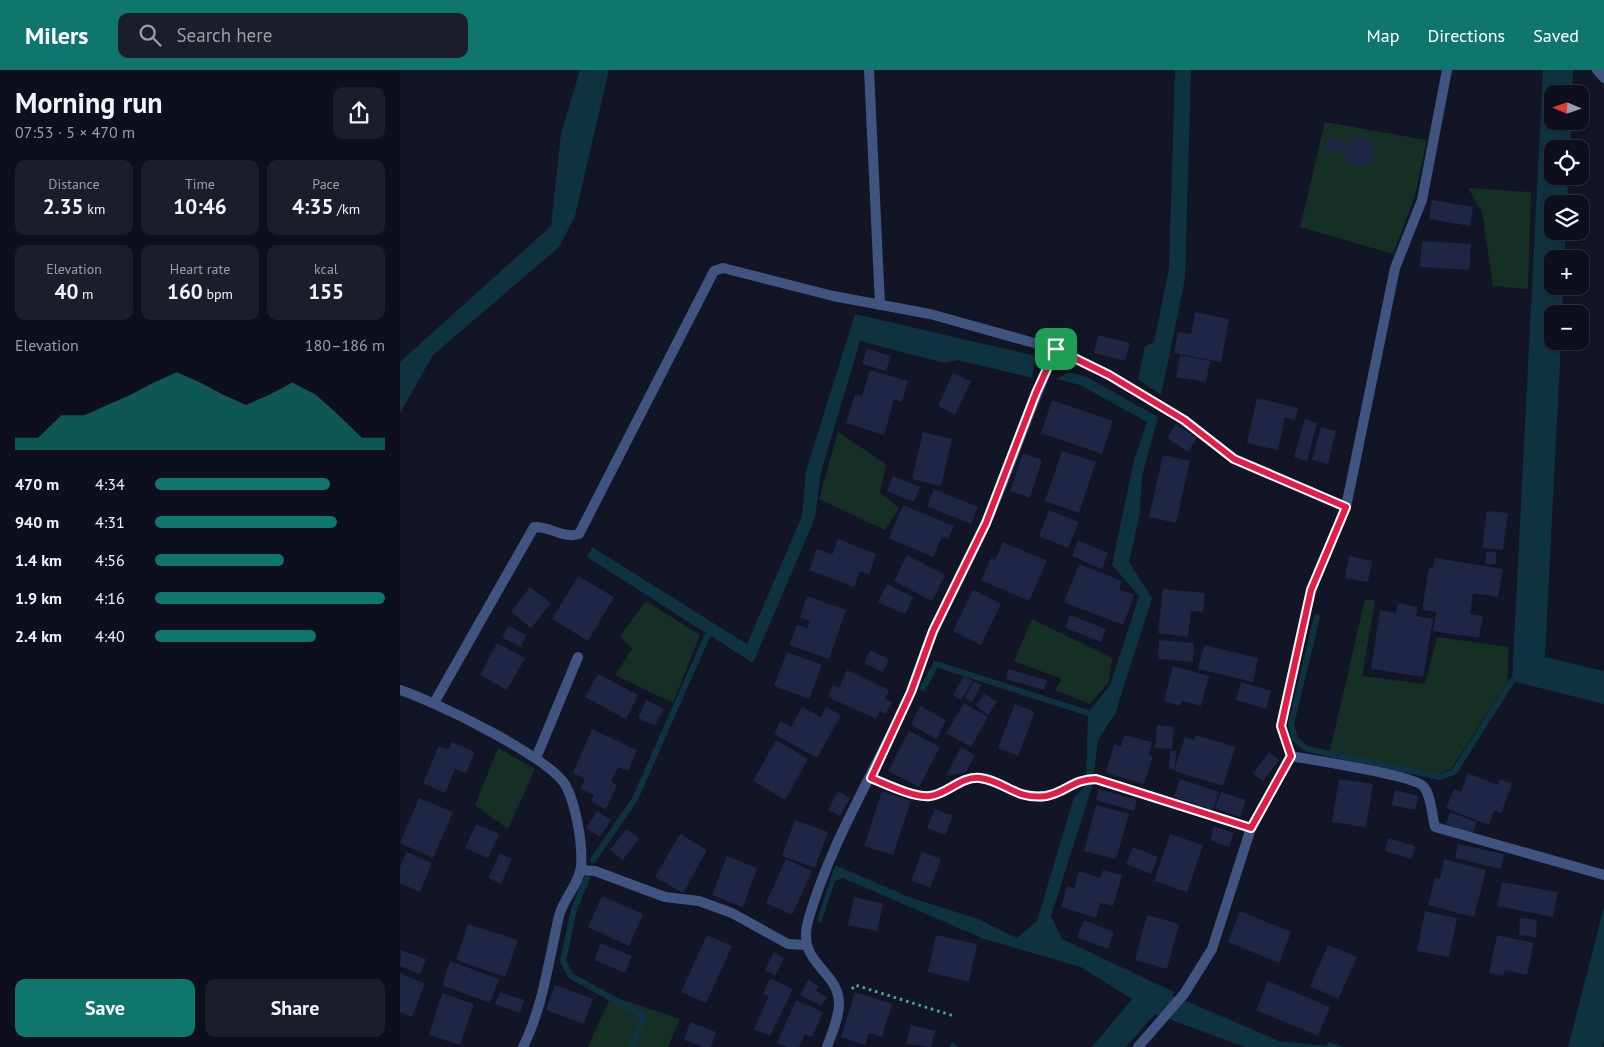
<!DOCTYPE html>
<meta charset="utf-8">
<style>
:root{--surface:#0d101c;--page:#1b1e29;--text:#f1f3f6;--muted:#9a9da3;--line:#2d303b;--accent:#0f766e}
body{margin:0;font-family:"PT Sans",sans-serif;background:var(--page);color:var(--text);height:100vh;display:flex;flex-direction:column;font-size:19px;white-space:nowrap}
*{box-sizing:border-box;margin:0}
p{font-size:16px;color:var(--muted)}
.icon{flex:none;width:28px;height:28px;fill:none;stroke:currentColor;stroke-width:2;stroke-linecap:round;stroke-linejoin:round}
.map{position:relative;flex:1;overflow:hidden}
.side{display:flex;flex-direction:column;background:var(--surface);width:400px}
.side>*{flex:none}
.needle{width:32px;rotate:272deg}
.tools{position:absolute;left:1144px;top:15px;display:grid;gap:10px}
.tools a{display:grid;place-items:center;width:45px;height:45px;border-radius:10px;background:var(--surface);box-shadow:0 1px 4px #0004,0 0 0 1px var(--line);font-size:25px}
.pin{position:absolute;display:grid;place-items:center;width:42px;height:42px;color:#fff;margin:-21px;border-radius:10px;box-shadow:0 2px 8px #0006}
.round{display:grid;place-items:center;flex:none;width:52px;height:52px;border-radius:10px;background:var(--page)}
.head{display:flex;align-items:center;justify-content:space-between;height:85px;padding:0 15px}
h1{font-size:28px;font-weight:600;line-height:38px}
.stats{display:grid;grid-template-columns:repeat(3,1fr);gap:8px;height:85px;padding:5px 15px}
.stats div{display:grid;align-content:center;border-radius:10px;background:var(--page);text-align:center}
.stats b{font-size:21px;font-weight:600}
.stats small{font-size:14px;font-weight:400}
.stats p{font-size:14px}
.chart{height:140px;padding:10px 15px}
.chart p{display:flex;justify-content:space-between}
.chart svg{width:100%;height:90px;margin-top:5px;fill:var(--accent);opacity:.7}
.cta{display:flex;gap:10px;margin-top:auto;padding:10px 15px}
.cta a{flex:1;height:58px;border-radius:10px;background:var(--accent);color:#fff;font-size:20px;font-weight:600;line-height:58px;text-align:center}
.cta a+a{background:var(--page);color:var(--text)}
ul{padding:0 15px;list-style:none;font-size:16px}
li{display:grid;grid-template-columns:80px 60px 1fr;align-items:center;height:38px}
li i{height:12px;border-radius:6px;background:var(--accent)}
header{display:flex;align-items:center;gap:30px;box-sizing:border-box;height:70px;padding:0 25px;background:var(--accent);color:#fff}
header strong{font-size:24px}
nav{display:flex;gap:28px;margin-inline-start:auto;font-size:18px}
.search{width:350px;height:45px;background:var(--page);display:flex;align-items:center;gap:12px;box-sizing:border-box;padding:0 18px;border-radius:10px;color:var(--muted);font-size:19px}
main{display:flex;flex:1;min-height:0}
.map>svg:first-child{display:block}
.green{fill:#152f25}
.water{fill:#0f3240}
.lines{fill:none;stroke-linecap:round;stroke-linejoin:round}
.stream{stroke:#0f3240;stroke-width:6}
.building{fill:#1f2544}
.path{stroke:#3bae7e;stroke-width:3;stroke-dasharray:2.5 4;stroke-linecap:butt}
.minor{stroke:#415480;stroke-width:10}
.route-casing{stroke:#fff;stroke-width:10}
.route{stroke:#e11d48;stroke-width:6}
</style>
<header>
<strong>Milers</strong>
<div class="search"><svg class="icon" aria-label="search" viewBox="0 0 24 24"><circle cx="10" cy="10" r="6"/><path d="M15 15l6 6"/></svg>Search here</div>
<nav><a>Map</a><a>Directions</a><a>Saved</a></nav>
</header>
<main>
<section class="side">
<div class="head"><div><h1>Morning run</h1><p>07:53 · 5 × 470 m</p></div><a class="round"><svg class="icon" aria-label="share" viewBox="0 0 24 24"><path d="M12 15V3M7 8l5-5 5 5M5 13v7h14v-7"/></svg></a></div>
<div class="stats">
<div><p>Distance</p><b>2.35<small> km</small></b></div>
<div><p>Time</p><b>10:46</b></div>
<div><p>Pace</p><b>4:35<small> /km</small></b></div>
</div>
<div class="stats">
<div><p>Elevation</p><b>40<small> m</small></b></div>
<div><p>Heart rate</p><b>160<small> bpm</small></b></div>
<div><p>kcal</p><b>155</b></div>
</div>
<div class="chart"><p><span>Elevation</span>180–186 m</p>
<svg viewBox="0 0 160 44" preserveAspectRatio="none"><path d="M0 44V38L10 38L20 27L30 27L40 22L50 17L60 11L70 6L80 11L90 17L100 22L110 17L120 11L130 17L140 27L150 38L160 38V44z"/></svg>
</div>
<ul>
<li><b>470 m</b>4:34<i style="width:76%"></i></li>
<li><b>940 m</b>4:31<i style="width:79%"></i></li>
<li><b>1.4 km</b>4:56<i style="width:56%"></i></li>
<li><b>1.9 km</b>4:16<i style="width:100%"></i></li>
<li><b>2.4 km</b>4:40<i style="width:70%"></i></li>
</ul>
<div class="cta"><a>Save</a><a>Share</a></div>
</section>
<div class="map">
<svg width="1204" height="977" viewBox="0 0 1204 977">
<rect width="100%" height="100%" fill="#111525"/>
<g class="green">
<path d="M925 52 1027 70 1015 126 993 184 900 157Z"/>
<path d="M1068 118 1131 122 1128 219 1093 216 1082 142Z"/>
<path d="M438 362 486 394 480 423 499 438 485 460 419 429Z"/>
<path d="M965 529 975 531 962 606 1025 614 1037 567 1109 577 1107 613 1051 699 1028 707 929 685Z"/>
<path d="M246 531 300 565 273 633 215 605 232 579 220 566Z"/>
<path d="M632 549 712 588 709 612 690 634 655 620 662 609 614 591Z"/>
<path d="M98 678 135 699 108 759 75 735Z"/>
<path d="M211 926 280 949 268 977H188Z"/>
</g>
<g class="water">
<path d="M180 0H209L175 146 159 177 33 285 0 343V292L151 156 161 64Z"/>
<path d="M775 0H791L785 209 761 325 738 309 745 276 754 272 769 198Z"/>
<path d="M1143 0H1173L1172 24H1152V51H1171L1170 79H1152V106H1168L1167 134H1152V161H1166L1164 189H1152V216H1163L1162 244H1152V271H1161L1145 587 1204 601V634L1112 611Z"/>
<path d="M455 244 636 286 632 308 558 290 544 293 460 271 421 402 415 448 353 593 187 487 192 477 347 574 402 446 406 401Z"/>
<path d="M669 302 687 307 758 347 742 406 740 442 729 492 752 528 715 644 698 670 692 717 651 846 662 869 774 922 772 925 879 971 926 976 929 972 944 977H845L755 944 726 977H692L732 929 681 897 584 869 443 808 435 811 421 853 417 851 435 795 509 827 578 849 617 868 637 851 674 727 686 715 688 643 710 615 739 526 712 495 734 390 747 352 680 315 656 309Z"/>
<path d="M1204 837V969L1202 977H1168Z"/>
</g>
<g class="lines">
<g class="stream">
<path d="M917 547 891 654 895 669 907 679 1040 707 1054 702 1112 611"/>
<path d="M523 618 536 594 688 643"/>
<path d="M193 790 235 729 308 564"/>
<path d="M187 808 174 839 163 891 171 906 244 946 232 977"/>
<path d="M553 976 554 977"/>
</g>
</g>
<g class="building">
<path d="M951 65 972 70 970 77 974 78 971 92 967 91 965 97 945 92 947 83 925 80 929 66 949 74Z"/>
<path d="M1032 130 1073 137 1070 156 1029 149Z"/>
<path d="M1022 171 1071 174 1069 200 1020 197Z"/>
<path d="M795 242 829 249 821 292 774 283 778 262 791 264Z"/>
<path d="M698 265 730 273 725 291 694 283Z"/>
<path d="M467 279 491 286 486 301 462 294Z"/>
<path d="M780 285 810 291 806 312 776 307Z"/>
<path d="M470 300 508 311 502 332 494 329 484 365 446 353 455 324 462 326Z"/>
<path d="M553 303 571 311 555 345 538 336Z"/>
<path d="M857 328 898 338 895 350 885 347 878 380 847 373Z"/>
<path d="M652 330 713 351 702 384 641 363Z"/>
<path d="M905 349 917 353 907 391 894 387Z"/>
<path d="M776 354 797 368 788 382 767 368Z"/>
<path d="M921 357 936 361 928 394 912 390Z"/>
<path d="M523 362 552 369 541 416 512 409Z"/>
<path d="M662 381 696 392 679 443 645 431Z"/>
<path d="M623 383 642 390 630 428 610 421Z"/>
<path d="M763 385 790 391 776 453 749 447Z"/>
<path d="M493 406 520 417 514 432 487 421Z"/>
<path d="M534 419 578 437 571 454 527 436Z"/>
<path d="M503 435 554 456 548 469 542 467 533 487 489 468Z"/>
<path d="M649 440 679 452 668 478 639 466Z"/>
<path d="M1087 441 1108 443 1103 480 1082 478Z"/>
<path d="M438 469 476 484 469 505 460 501 454 517 409 500 417 479 432 485Z"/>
<path d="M678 470 708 483 702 499 672 486Z"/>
<path d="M603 472 647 491 629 531 581 510 591 488 595 490Z"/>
<path d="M1086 482H1096V494H1085Z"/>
<path d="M507 485 545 505 532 531 494 511Z"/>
<path d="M949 486 972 491 968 512 945 508Z"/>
<path d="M1035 488 1103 499 1098 527 1073 523 1070 544 1083 546 1079 568 1033 561 1036 542 1022 540 1029 497 1033 498Z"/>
<path d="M679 494 722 511 719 519 734 525 723 555 664 532Z"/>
<path d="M178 506 214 527 188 571 152 549Z"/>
<path d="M487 514 513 527 505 544 478 532Z"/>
<path d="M130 517 151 533 131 558 111 542Z"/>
<path d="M763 519 805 523 803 542 791 541 788 567 758 563Z"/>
<path d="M573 520 601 534 581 575 553 561Z"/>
<path d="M407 526 446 540 429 589 389 575 397 555 407 558 410 551 400 547Z"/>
<path d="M998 533 1018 537 1016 546 1033 549 1023 607 971 599 980 540 996 543Z"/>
<path d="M670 545 706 559 701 572 665 558Z"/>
<path d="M108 556 126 565 121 577 102 568Z"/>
<path d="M759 570 794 573 793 592 758 589Z"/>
<path d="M97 573 125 588 107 620 80 605Z"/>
<path d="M804 575 858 588 853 612 798 599Z"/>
<path d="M470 580 489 589 483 602 464 593Z"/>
<path d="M387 582 422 595 409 629 374 616Z"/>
<path d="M773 596 809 606 801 636 782 631 780 636 764 631Z"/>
<path d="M608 599 647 610 644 620 606 609Z"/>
<path d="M447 600 489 620 485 629 492 632 486 644 480 641 476 649 428 627 433 615 439 618Z"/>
<path d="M198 604 238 625 226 649 185 627Z"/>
<path d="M564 606 573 611 561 630 553 625Z"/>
<path d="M574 611 581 615 572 632 565 628Z"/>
<path d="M841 612 871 621 866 639 836 630Z"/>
<path d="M584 623 597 632 588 645 576 636Z"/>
<path d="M246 630 264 639 255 656 238 648Z"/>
<path d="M564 633 588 647 571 677 546 663Z"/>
<path d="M615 634 635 642 618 686 598 678Z"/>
<path d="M520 636 546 650 537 669 511 655Z"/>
<path d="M402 637 421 647 426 637 441 645 417 688 374 664 381 651 391 657Z"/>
<path d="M757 655 774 657 772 679 755 678Z"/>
<path d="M192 659 237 680 228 701 218 697 211 712 217 715 206 739 191 732 194 725 181 719 185 709 173 703Z"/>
<path d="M509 661 540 677 519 717 488 701Z"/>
<path d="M724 665 752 672 749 685 753 686 744 714 706 703 714 674 721 676Z"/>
<path d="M796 665 835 677 823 716 774 701 785 667 794 670Z"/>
<path d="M376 670 408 689 385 730 353 711Z"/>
<path d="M52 672 75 682 66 703 55 699 45 723 23 713 39 676 48 680Z"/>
<path d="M561 677 575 685 566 702 546 706Z"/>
<path d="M770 681H776L775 699H769Z"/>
<path d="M869 682 879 690 863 711 853 704Z"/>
<path d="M1068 703 1098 715 1100 709 1112 714 1101 743 1094 740 1089 755 1046 738 1054 719 1061 722Z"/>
<path d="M780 709 819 722 813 740 774 727Z"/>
<path d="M939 709 973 714 966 757 932 752Z"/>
<path d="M699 719 737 730 734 741 696 730Z"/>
<path d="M995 720 1019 726 1015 740 992 735Z"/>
<path d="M438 721 450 728 440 746 428 740Z"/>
<path d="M482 721 511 731 493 785 464 776Z"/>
<path d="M821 722 846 730 840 747 815 738Z"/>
<path d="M19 728 53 742 33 788 0 773Z"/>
<path d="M696 735 729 744 716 789 684 781Z"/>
<path d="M535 739 553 746 545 765 527 758Z"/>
<path d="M197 741 211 750 200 767 186 758Z"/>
<path d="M1050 742 1077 752 1072 764 1046 754Z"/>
<path d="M395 750 428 762 415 798 382 786Z"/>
<path d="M76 754 99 764 88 788 65 778Z"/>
<path d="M814 756 834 763 829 777 810 770Z"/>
<path d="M226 759 239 768 223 790 210 780Z"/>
<path d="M280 764 307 780 283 823 255 807Z"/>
<path d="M770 764 803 775 787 822 754 811Z"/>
<path d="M988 768 1015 776 1012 789 985 781Z"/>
<path d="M1058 774 1104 784 1101 799 1055 788Z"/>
<path d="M733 777 758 787 751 804 726 794Z"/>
<path d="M7 782 32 793 20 822 0 813V797Z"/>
<path d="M522 782 541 789 530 818 511 810Z"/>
<path d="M100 783 112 789 101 814 88 808Z"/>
<path d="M327 786 357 798 343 837 312 825Z"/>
<path d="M386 789 412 801 392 845 366 833Z"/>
<path d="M1044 789 1086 800 1074 847 1028 835 1035 808 1040 809Z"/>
<path d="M703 800 722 805 713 836 700 833 696 848 661 837 667 816 674 818 679 801 700 808Z"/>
<path d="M1102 812 1158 822 1153 847 1097 836Z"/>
<path d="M202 826 243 844 229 876 188 857Z"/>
<path d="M454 827 483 834 477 861 448 855Z"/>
<path d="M840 841 891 862 879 893 828 872Z"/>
<path d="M1025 841 1057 848 1049 887 1017 881Z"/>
<path d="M747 845 779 854 767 899 735 890Z"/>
<path d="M1120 848 1137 850 1136 867 1119 865Z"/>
<path d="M684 850 714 862 708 879 677 867Z"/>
<path d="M68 854 118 870 105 907 56 890Z"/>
<path d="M307 865 332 876 306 933 281 922Z"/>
<path d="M536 865 577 874 569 912 528 902Z"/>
<path d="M1097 865 1134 873 1127 905 1105 900 1103 906 1089 903Z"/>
<path d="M201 873 232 886 225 903 194 890Z"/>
<path d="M928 875 957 887 938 929 910 916Z"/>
<path d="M1 880 26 889 20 904 0 896Z"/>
<path d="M374 882 384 888 375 906 365 900Z"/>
<path d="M50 891 99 909 90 933 42 915Z"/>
<path d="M0 903 25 914 12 947 0 942Z"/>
<path d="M370 908 393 919 370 966 354 959 369 926 363 924Z"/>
<path d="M408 910 419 916 416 921 427 927 421 936 400 925Z"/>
<path d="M868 911 930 937 918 966 856 940Z"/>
<path d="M155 915 193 929 184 954 146 940Z"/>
<path d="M100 922 124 930 120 943 95 934Z"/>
<path d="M455 922 492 934 482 967 469 963 465 975 441 967Z"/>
<path d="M42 923 74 934 60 975 29 965Z"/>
<path d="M396 930 423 942 412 967 405 964 399 977H387L377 973Z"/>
<path d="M290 952 316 962 311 977H303L284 970Z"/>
<path d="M511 955 535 961 531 977 506 974Z"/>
</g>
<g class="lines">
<path class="path" d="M452 919 455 915 554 946"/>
<g class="minor">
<path d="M469 0 480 235"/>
<path d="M1197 0 1204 8"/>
<path d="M0 620C34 631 150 687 166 716 176 735 183 775 181 797 179 814 163 829 159 846 149 889 143 937 123 977"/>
<path d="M34 633 134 457C151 456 162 469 179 464L314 201 323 198 433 226 530 244 656 279 709 305 784 350 834 389 946 437"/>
<path d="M891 686C912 690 1012 705 1023 716 1031 724 1032 746 1035 757L1204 805"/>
<path d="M136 688 178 587"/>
<path d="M471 708C486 714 514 728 530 726 548 724 560 706 580 708 605 711 615 730 646 726 665 723 673 709 696 709L851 758"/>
<path d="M181 800 195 801 265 827 299 831 332 843 388 874 405 875"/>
<path d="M427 977C432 963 439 948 439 933 438 899 396 894 408 851 431 770 476 701 510 624 519 603 524 581 534 560 550 524 570 489 586 453 611 396 630 336 656 279"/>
<path d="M738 977 784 924 812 879 851 758 891 686 881 656 911 520 946 437 995 198 1022 130 1047 0"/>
</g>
</g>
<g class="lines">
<defs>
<path id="route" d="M656 279 709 305 784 350 834 389 946 437 911 520 881 656 891 686 851 758 696 709C673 709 665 723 646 726 615 730 605 711 580 708 560 706 548 724 530 726 514 728 486 714 471 708L511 622 533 561 586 453 636 323Z"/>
</defs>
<use href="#route" class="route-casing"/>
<use href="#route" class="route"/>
</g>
</svg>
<div class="tools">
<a><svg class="needle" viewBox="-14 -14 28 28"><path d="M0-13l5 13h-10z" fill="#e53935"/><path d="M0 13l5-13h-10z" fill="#9a9da3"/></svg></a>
<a><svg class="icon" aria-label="locate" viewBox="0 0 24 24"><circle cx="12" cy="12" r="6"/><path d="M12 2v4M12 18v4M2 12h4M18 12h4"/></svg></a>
<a><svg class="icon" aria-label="layers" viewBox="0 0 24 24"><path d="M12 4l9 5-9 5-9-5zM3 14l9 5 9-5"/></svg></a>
<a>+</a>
<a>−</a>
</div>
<div class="pin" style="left:656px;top:279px;background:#1e9e55"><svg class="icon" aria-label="arrive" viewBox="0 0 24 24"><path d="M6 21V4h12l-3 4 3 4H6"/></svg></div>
</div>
</main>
